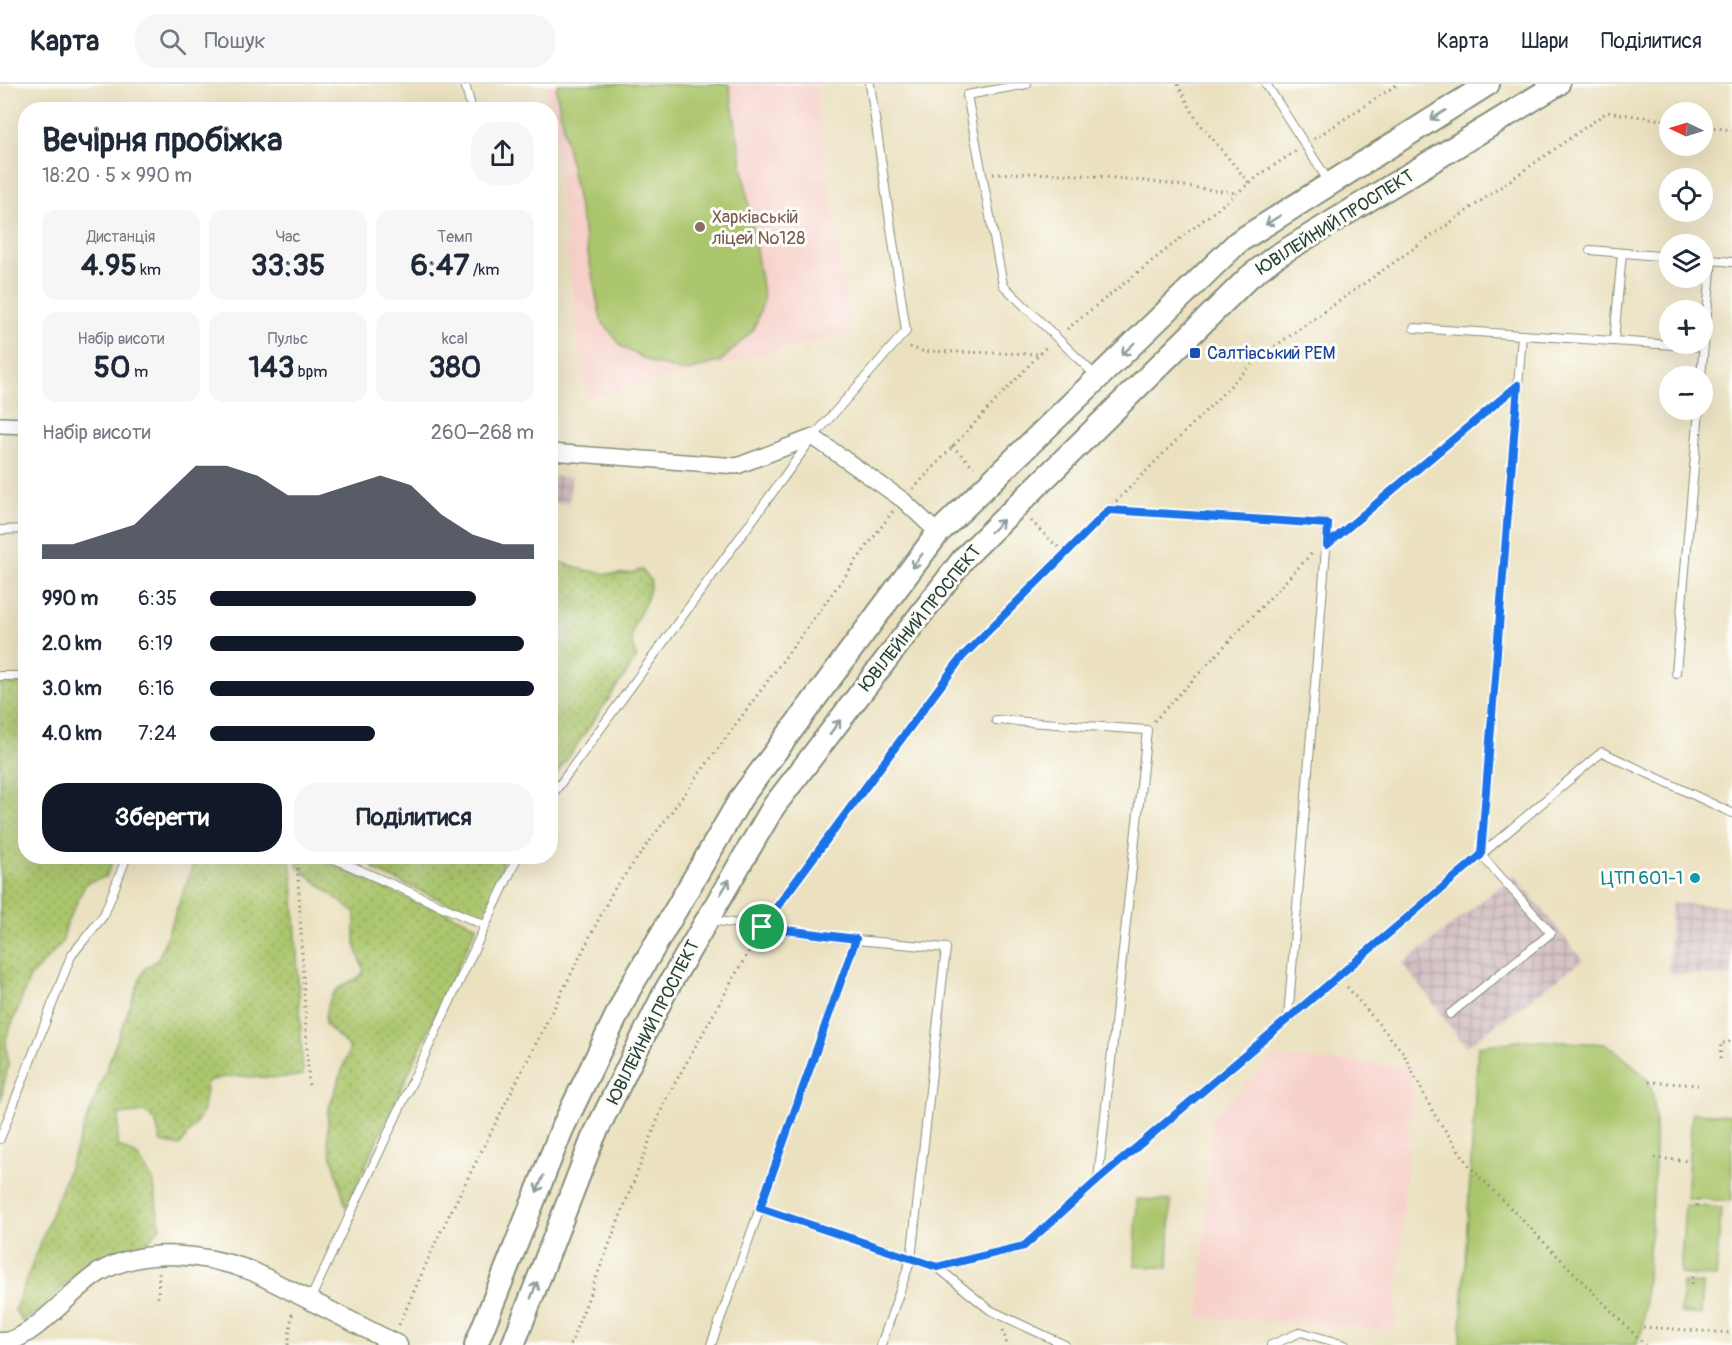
<!DOCTYPE html>
<html lang="uk">
<meta charset="utf-8">
<style>
:root{--surface:#fff;--page:#f6f6f7;--text:#1f2937;--muted:#747a83;--line:#e0e1e3;--accent:#111827}
body{margin:0;font-family:Pangolin,sans-serif;background:var(--page);color:var(--text);height:100vh;display:flex;flex-direction:column;font-size:22px;white-space:nowrap}
*{box-sizing:border-box;margin:0}
p{font-size:20px;color:var(--muted)}
.icon{flex:none;width:33px;height:33px;fill:none;stroke:currentColor;stroke-width:2;stroke-linecap:round;stroke-linejoin:round}
.map{position:relative;flex:1;overflow:hidden}
.panel{position:absolute;left:18px;top:18px;width:540px;height:762px;display:flex;flex-direction:column;background:var(--surface);border-radius:24px;box-shadow:0 6px 24px #0002}
.panel>*{flex:none}
.needle{width:39px;rotate:274deg}
.controls{position:absolute;left:1659px;top:18px;display:grid;gap:12px}
.controls a{display:grid;place-items:center;width:54px;height:54px;border-radius:50%;background:var(--surface);box-shadow:0 6px 24px #0002;font-size:30px}
.pin{position:absolute;display:grid;place-items:center;width:51px;height:51px;color:#fff;margin:-26px;border:3px solid #fff;border-radius:50%;box-shadow:0 2px 6px #0007}
.round{display:grid;place-items:center;flex:none;width:63px;height:63px;border-radius:24px;background:var(--page)}
.summary{display:flex;align-items:center;justify-content:space-between;height:102px;padding:0 24px}
h1{font-size:33px;font-weight:700;line-height:45px}
.metrics{display:grid;grid-template-columns:repeat(3,1fr);gap:9px;height:102px;padding:6px 24px}
.metrics div{display:grid;align-content:center;border-radius:15px;background:var(--page);text-align:center}
.metrics b{font-size:30px;font-weight:700}
.metrics small{font-size:16px;font-weight:400}
.metrics p{font-size:16px}
.chart{height:168px;padding:12px 24px}
.chart p{display:flex;justify-content:space-between}
.chart svg{width:100%;height:108px;margin-top:6px;fill:var(--accent);opacity:.7}
.action{display:flex;gap:12px;margin-top:auto;padding:12px 24px}
.action a{flex:1;height:69px;border-radius:24px;background:var(--accent);color:#fff;font-size:24px;font-weight:700;line-height:69px;text-align:center}
.action a+a{background:var(--page);color:var(--text)}
ul{padding:0 24px;list-style:none;font-size:20px}
li{display:grid;grid-template-columns:96px 72px 1fr;align-items:center;height:45px}
li i{height:15px;border-radius:8px;background:var(--accent)}
header{display:flex;align-items:center;gap:36px;box-sizing:border-box;height:84px;padding:0 30px;background:var(--surface);border-bottom:2px solid var(--line)}
header strong{font-size:28px}
nav{display:flex;gap:33px;margin-inline-start:auto;font-size:21px}
.search{width:420px;height:54px;background:var(--page);display:flex;align-items:center;gap:15px;box-sizing:border-box;padding:0 21px;border-radius:24px;color:var(--muted);font-size:22px}
.map>svg:first-child{display:block}
.built{fill:#f7d0ca}
.industrial{fill:url(#industrial-grid)}
.grass{fill:url(#grass-dots);stroke:#668250;stroke-width:1.5}
.pitch{fill:#acc66d;stroke:#668250;stroke-width:1.5}
.lines{fill:none;stroke-linecap:round;stroke-linejoin:round}
.service-casing{stroke:#858f7a;stroke-width:10}
.minor-casing{stroke:#858f7a;stroke-width:18}
.tertiary-casing{stroke:#858f7a;stroke-width:21}
.primary-casing{stroke:#858f7a;stroke-width:26}
.path{stroke:#858f7a;stroke-width:3;stroke-dasharray:1.5 4.5;stroke-linecap:butt}
.service{stroke:#fff;stroke-width:8}
.minor{stroke:#fff;stroke-width:15}
.tertiary{stroke:#fff;stroke-width:18}
.primary{stroke:#fff;stroke-width:22}
.oneway{stroke:#8f9e9a}
.route-casing{stroke:#fff;stroke-width:12}
.route{stroke:#1a73e8;stroke-width:8}
.education-dot{fill:#8d6e63;stroke:#fdfcf7;stroke-width:2}
.transit-dot{fill:#1a4fb4;stroke:#fdfcf7;stroke-width:2}
.culture-dot{fill:#0f9aa8;stroke:#fdfcf7;stroke-width:2}
.labels{text-anchor:middle;stroke-width:6;stroke-linejoin:round;paint-order:stroke}
.education-label{font-size:18px;fill:#785e54;stroke:#fdfcf7;text-anchor:start}
.street-label{font-size:18px;fill:#1f3d34;stroke:#fdfcf7}
.transit-label{font-size:18px;fill:#164399;stroke:#fdfcf7;text-anchor:start}
.culture-label{font-size:18px;fill:#0d838f;stroke:#fdfcf7;text-anchor:end}
</style>
<header>
<strong>Карта</strong>
<div class="search"><svg class="icon" aria-label="search" viewBox="0 0 24 24"><circle cx="10" cy="10" r="6"/><path d="M15 15l6 6"/></svg>Пошук</div>
<nav><a>Карта</a><a>Шари</a><a>Поділитися</a></nav>
</header>
<div class="map">
<svg width="1732" height="1261" viewBox="0 0 1732 1261">
<defs>
<pattern id="industrial-grid" width="8" height="8" patternUnits="userSpaceOnUse" patternTransform="scale(1.5)"><rect width="8" height="8" fill="#d2bec2"/><path d="M0 4h8M4 0v8" fill="none" stroke="#aa9c9e"/></pattern>
<pattern id="grass-dots" width="8" height="8" patternUnits="userSpaceOnUse" patternTransform="scale(1.5)"><rect width="8" height="8" fill="#acc66d"/><path d="M2 2h.1M6 6h.1" fill="none" stroke="#8ba25a" stroke-width="1.8" stroke-linecap="round"/></pattern>
</defs>
<rect width="100%" height="100%" fill="#fdfcf7"/>
<filter id="ink" filterUnits="userSpaceOnUse"><feTurbulence type="fractalNoise" baseFrequency=".0167" numOctaves="2"/><feDisplacementMap in="SourceGraphic" scale="12" xChannelSelector="R" yChannelSelector="G"/><feConvolveMatrix kernelMatrix="1 2 1 2 8 2 1 2 1" color-interpolation-filters="sRGB"/></filter>
<filter id="wash" filterUnits="userSpaceOnUse"><feTurbulence type="fractalNoise" baseFrequency=".008" numOctaves="4" result="noise"/><feDisplacementMap in="SourceGraphic" scale="24" xChannelSelector="R" yChannelSelector="G"/><feGaussianBlur stdDeviation="1.35" result="paint"/><feColorMatrix in="noise" values="0 0 0 0 0 0 0 0 0 0 0 0 0 0 0 0 0 1.4 0 .05"/><feComposite in="paint" operator="in"/></filter>
<g filter="url(#wash)">
<rect width="100%" height="100%" fill="#ebe1c0"/>
<g class="built">
<path d="M546 0H815L851 249 586 315Z"/>
<path d="M1273 973 1413 982 1395 1246 1199 1233 1212 1033Z"/>
</g>
<g class="industrial">
<path d="M551 392 571 394 569 419H551Z"/>
<path d="M1514 791 1583 876 1466 963 1403 880Z"/>
<path d="M1671 819 1732 822V892L1668 889Z"/>
</g>
<g class="grass">
<path d="M557 477C586 487 612 495 642 486L651 496C649 530 620 539 637 574L551 698V568L560 557 551 550 550 478Z"/>
<path d="M0 600H25L26 772 114 773 106 793 86 799 67 839 62 859 30 893 6 955 8 982 0 1019Z"/>
<path d="M196 773H289L293 794 303 991C269 999 236 985 207 998L202 1030 180 1062 161 1058 155 1036 144 1028 119 1031 117 1061 138 1073 153 1096 160 1143 144 1162 92 1174 35 1230 22 1237 15 1226 144 885 158 876Z"/>
<path d="M297 773H317L419 820 434 823 477 842 346 1123 328 1058V1027L350 964 325 940C325 925 330 908 344 901 353 895 358 897 364 887L355 860V829L297 783Z"/>
<path d="M370 773H502C505 794 490 815 481 834L374 786Z"/>
</g>
<g class="pitch">
<path d="M558 0H729L764 215 754 245 721 277 685 288 653 279 622 263 601 236 556 6Z"/>
<path d="M1526 956 1607 960C1620 971 1637 983 1648 997 1666 1022 1645 1203 1643 1243L1636 1261H1460L1478 962Z"/>
<path d="M1692 1029 1732 1031V1117L1686 1114Z"/>
<path d="M1137 1115 1171 1117 1168 1184 1135 1182Z"/>
<path d="M1685 1121 1721 1124 1716 1193 1680 1190Z"/>
<path d="M1683 1199 1703 1200 1701 1231 1681 1229Z"/>
</g>
</g>
<g filter="url(#ink)">
<g class="lines">
<defs>
<g id="service">
<path d="M465 0 472 26"/>
<path d="M1027 0 967 11 1003 201 1097 293"/>
<path d="M1266 0 1329 98"/>
<path d="M1590 166 1670 173"/>
<path d="M1702 175 1732 178"/>
<path d="M1414 244 1522 251 1481 771 1551 849 1450 930"/>
<path d="M1522 251 1704 263"/>
<path d="M1614 257 1622 169"/>
<path d="M1701 292 1712 176"/>
<path d="M1187 431 1328 440 1288 934"/>
<path d="M0 446 26 445"/>
<path d="M1676 589 1699 326"/>
<path d="M0 592H26"/>
<path d="M996 636 1147 646 1098 1096"/>
<path d="M550 714 813 353 906 247 870 0"/>
<path d="M328 772 484 841"/>
<path d="M710 836 856 856 711 1261"/>
<path d="M856 856 946 864 911 1175 881 1261"/>
<path d="M0 1055 71 872 104 831 127 772"/>
<path d="M760 1124 937 1183 1024 1162 1098 1096 1602 668 1732 729"/>
<path d="M937 1183 990 1226 1065 1261"/>
<path d="M310 1216 518 772"/>
<path d="M1271 1261 1301 1248 1345 1261"/>
</g>
<g id="minor">
<path d="M0 341 26 342"/>
<path d="M550 368 737 382 813 353 903 416 938 449"/>
</g>
<path id="tertiary" d="M0 1258C29 1261 73 1203 100 1188 145 1162 205 1170 252 1187L398 1261"/>
<g id="primary">
<path d="M476 1261 562 1045 629 906 741 714 938 449 1238 158 1488 0"/>
<path d="M513 1261 593 1054 666 906 774 722 964 474 1249 193 1275 173 1558 0"/>
</g>
</defs>
<use href="#service" class="service-casing"/>
<use href="#minor" class="minor-casing"/>
<use href="#tertiary" class="tertiary-casing"/>
<use href="#primary" class="primary-casing"/>
<g class="path">
<path d="M1178 0 1196 35 1249 99"/>
<path d="M1702 42 1732 46"/>
<path d="M1314 55 1398 0"/>
<path d="M993 90C1075 86 1155 98 1236 109"/>
<path d="M1067 245 1261 90 1296 67"/>
<path d="M910 263 922 267 1037 270"/>
<path d="M952 362 974 383"/>
<path d="M913 405 1048 261"/>
<path d="M1109 426 1176 430"/>
<path d="M1031 437 1065 470"/>
<path d="M1340 450 1503 314"/>
<path d="M1154 637 1312 469"/>
<path d="M297 772 309 1004"/>
<path d="M771 831 962 573 1257 275 1607 28 1670 37"/>
<path d="M1347 903 1402 967 1434 1030 1471 1084 1645 1261"/>
<path d="M1720 975 1721 959H1728L1732 955"/>
<path d="M1649 998 1698 1001"/>
<path d="M1654 1074 1689 1077"/>
<path d="M1697 1122 1698 1115"/>
<path d="M1692 1200 1693 1191"/>
<path d="M158 1214 159 1189"/>
<path d="M399 1241 438 1153 613 807 893 427"/>
<path d="M1643 1243 1732 1249"/>
<path d="M1003 1246 1007 1261"/>
<path d="M288 1261 292 1231H297"/>
<path d="M570 1261 665 1017 756 854"/>
</g>
<use href="#service" class="service"/>
<use href="#minor" class="minor"/>
<use href="#tertiary" class="tertiary"/>
<use href="#primary" class="primary"/>
</g>
<defs><path id="oneway-shaft" d="M-6 0H5M1.5-3L5.5 0L1.5 3" fill="none" stroke-width="1.6" stroke-linecap="round" stroke-linejoin="round" transform="scale(1.5)"/></defs>
<g class="oneway">
<use href="#oneway-shaft" transform="translate(1438 31) rotate(148)"/>
<use href="#oneway-shaft" transform="translate(1273 136) rotate(148)"/>
<use href="#oneway-shaft" transform="translate(1128 265) rotate(136)"/>
<use href="#oneway-shaft" transform="translate(997 442) rotate(-44)"/>
<use href="#oneway-shaft" transform="translate(917 477) rotate(127)"/>
<use href="#oneway-shaft" transform="translate(835 643) rotate(-53)"/>
<use href="#oneway-shaft" transform="translate(725 803) rotate(-59)"/>
<use href="#oneway-shaft" transform="translate(540 1100) rotate(112)"/>
<use href="#oneway-shaft" transform="translate(534 1206) rotate(-69)"/>
</g>
</g>
<g class="lines" filter="url(#ink)">
<defs>
<path id="route" d="M1518 301 1481 771 1098 1096 1024 1162 937 1183 760 1124 856 855 762 843 962 573 1109 426 1328 440 1327 461Z"/>
</defs>
<use href="#route" class="route-casing"/>
<use href="#route" class="route"/>
</g>
<circle class="education-dot" cx="700" cy="143" r="6"/>
<rect class="transit-dot" x="1189" y="263" width="12" height="12" rx="3"/>
<circle class="culture-dot" cx="1695" cy="794" r="6"/>
<g class="labels">
<g class="education-label">
<text x="712" y="139">Харківській<tspan x="712" dy="21">ліцей №128</tspan></text>
</g>
<g class="street-label">
<text transform="translate(1335 138) rotate(-32)" y="6">ЮВІЛЕЙНИЙ ПРОСПЕКТ</text>
<text transform="translate(920 534) rotate(-51)" y="6">ЮВІЛЕЙНИЙ ПРОСПЕКТ</text>
<text transform="translate(653 938) rotate(-63)" y="6">ЮВІЛЕЙНИЙ ПРОСПЕКТ</text>
</g>
<g class="transit-label">
<text x="1207" y="275">Салтівський РЕМ</text>
</g>
<g class="culture-label">
<text x="1683" y="800">ЦТП 601-1</text>
</g>
</g>
</svg>
<div class="controls">
<a><svg class="needle" viewBox="-14 -14 28 28"><path d="M0-13l5 13h-10z" fill="#e53935"/><path d="M0 13l5-13h-10z" fill="#747a83"/></svg></a>
<a><svg class="icon" aria-label="locate" viewBox="0 0 24 24"><circle cx="12" cy="12" r="6"/><path d="M12 2v4M12 18v4M2 12h4M18 12h4"/></svg></a>
<a><svg class="icon" aria-label="layers" viewBox="0 0 24 24"><path d="M12 4l9 5-9 5-9-5zM3 14l9 5 9-5"/></svg></a>
<a>+</a>
<a>−</a>
</div>
<div class="pin" style="left:762px;top:843px;background:#1e9e55"><svg class="icon" aria-label="arrive" viewBox="0 0 24 24"><path d="M6 21V4h12l-3 4 3 4H6"/></svg></div>
<section class="panel">
<div class="summary"><div><h1>Вечірня пробіжка</h1><p>18:20 · 5 × 990 m</p></div><a class="round"><svg class="icon" aria-label="share" viewBox="0 0 24 24"><path d="M12 15V3M7 8l5-5 5 5M5 13v7h14v-7"/></svg></a></div>
<div class="metrics">
<div><p>Дистанція</p><b>4.95<small> km</small></b></div>
<div><p>Час</p><b>33:35</b></div>
<div><p>Темп</p><b>6:47<small> /km</small></b></div>
</div>
<div class="metrics">
<div><p>Набір висоти</p><b>50<small> m</small></b></div>
<div><p>Пульс</p><b>143<small> bpm</small></b></div>
<div><p>kcal</p><b>380</b></div>
</div>
<div class="chart"><p><span>Набір висоти</span>260–268 m</p>
<svg viewBox="0 0 160 44" preserveAspectRatio="none"><path d="M0 44V38L10 38L20 34L30 30L40 18L50 6L60 6L70 10L80 18L90 18L100 14L110 10L120 14L130 26L140 34L150 38L160 38V44z"/></svg>
</div>
<ul>
<li><b>990 m</b>6:35<i style="width:82%"></i></li>
<li><b>2.0 km</b>6:19<i style="width:97%"></i></li>
<li><b>3.0 km</b>6:16<i style="width:100%"></i></li>
<li><b>4.0 km</b>7:24<i style="width:51%"></i></li>
</ul>
<div class="action"><a>Зберегти</a><a>Поділитися</a></div>
</section>
</div>
